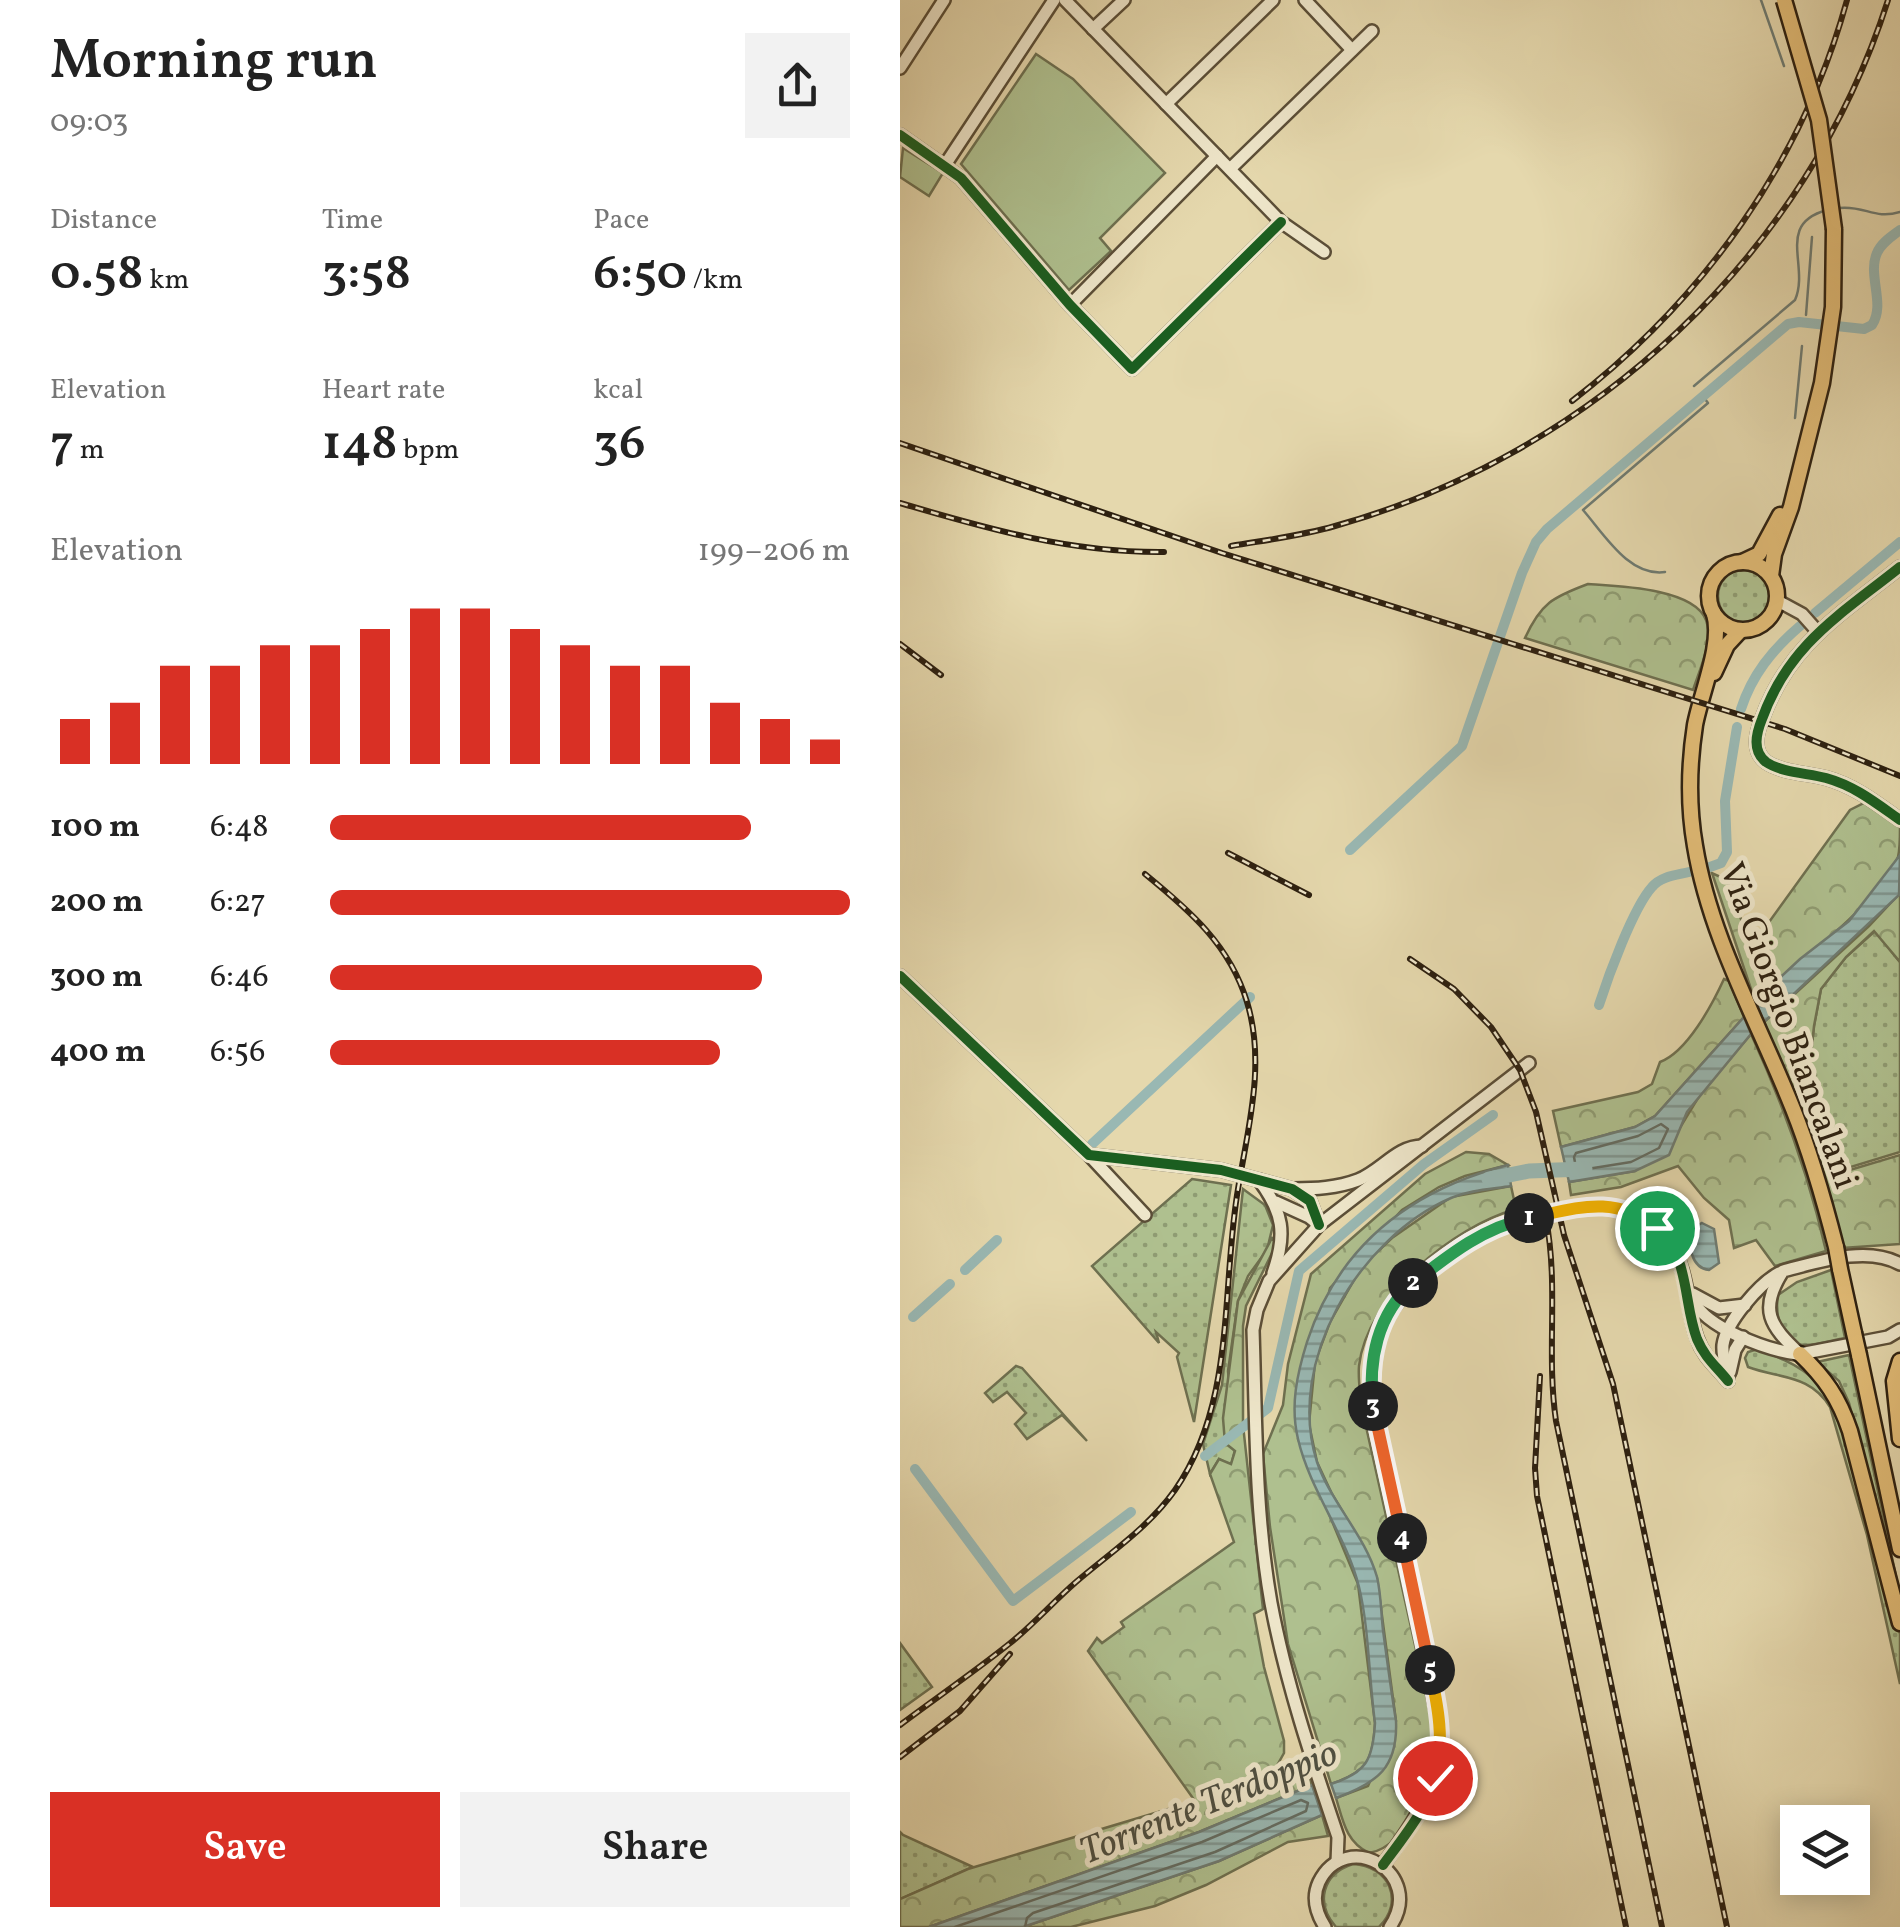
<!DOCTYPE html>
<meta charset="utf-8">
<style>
:root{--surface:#fff;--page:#f2f2f2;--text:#222;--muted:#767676;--accent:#d93025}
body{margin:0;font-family:Vollkorn,serif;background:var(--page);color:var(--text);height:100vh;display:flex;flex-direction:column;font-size:38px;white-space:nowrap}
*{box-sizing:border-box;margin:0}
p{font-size:32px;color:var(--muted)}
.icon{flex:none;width:55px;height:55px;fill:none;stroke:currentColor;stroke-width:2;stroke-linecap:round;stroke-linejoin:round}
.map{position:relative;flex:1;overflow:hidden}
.panel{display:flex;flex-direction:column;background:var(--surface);width:900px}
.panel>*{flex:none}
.buttons{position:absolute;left:880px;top:1805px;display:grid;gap:20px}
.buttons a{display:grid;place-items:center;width:90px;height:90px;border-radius:0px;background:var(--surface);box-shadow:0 5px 25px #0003;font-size:50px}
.pin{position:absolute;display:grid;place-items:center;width:85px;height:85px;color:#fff;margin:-42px;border:5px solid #fff;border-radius:50%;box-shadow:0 2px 10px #0007}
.km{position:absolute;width:50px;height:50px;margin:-25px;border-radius:50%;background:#222;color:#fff;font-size:28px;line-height:50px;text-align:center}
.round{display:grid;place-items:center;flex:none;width:105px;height:105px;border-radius:0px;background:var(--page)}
.head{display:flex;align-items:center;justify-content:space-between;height:170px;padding:0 50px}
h1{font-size:55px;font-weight:600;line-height:75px}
.metrics{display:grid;grid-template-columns:repeat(3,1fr);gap:15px;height:170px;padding:10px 50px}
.metrics div{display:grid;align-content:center}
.metrics b{font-size:50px;font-weight:600}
.metrics small{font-size:28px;font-weight:400}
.metrics p{font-size:28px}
.chart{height:280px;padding:20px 50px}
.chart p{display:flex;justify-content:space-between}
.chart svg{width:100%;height:180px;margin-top:10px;stroke:var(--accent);stroke-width:6}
.button{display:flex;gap:20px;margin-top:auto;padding:20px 50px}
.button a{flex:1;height:115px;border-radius:0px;background:var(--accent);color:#fff;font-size:40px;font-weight:600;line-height:115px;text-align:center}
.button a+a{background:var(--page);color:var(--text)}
ul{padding:0 50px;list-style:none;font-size:32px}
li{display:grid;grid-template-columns:160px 120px 1fr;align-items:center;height:75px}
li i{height:25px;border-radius:12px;background:var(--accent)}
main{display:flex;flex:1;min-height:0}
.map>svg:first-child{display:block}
.grass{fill:url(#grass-dots);stroke:#6e7050;stroke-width:2.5}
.forest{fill:url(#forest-crowns);stroke:#6e7050;stroke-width:2.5}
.park{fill:#afc08f;stroke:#6e7050;stroke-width:2.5}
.water{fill:url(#water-rules);stroke:#6e7b72;stroke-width:2.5}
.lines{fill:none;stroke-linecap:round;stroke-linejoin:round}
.shore{stroke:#636c62;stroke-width:2.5}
.stream{stroke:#6e7b72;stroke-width:2.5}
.canal{stroke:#99b8b3;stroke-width:10}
.river{stroke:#99b8b3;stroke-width:15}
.minor-casing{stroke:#5b4e37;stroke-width:16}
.major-casing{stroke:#2d2010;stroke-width:19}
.minor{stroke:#eee6ca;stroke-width:11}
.major{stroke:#e2bc76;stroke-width:14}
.rail-casing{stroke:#2d2010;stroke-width:6}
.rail{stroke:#eee6ca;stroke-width:2.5;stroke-dasharray:8;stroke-linecap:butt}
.minor-bridge-casing{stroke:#5b4e37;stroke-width:16;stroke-linecap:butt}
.major-bridge-casing{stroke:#2d2010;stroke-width:19;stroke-linecap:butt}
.minor-bridge{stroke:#eee6ca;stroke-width:11}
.major-bridge{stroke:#e2bc76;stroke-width:14}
.cycleway-casing{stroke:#eee6ca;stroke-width:16}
.cycleway{stroke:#1b5e20;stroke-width:10}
.split-1-casing{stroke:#fff;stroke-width:20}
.split-2-casing{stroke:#fff;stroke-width:20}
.split-3-casing{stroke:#fff;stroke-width:20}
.split-4-casing{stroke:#fff;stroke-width:20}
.split-5-casing{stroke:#fff;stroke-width:20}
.split-6-casing{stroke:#fff;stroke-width:20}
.split-1{stroke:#f5b400;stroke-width:12}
.split-2{stroke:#22a559;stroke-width:12}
.split-3{stroke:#22a559;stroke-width:12}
.split-4{stroke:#f0652b;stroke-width:12}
.split-5{stroke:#f0652b;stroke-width:12}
.split-6{stroke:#f5b400;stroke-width:12}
.labels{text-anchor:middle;stroke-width:10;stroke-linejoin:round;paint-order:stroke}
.street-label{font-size:35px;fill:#2d2010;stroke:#eee6ca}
.water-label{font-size:38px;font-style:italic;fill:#4d4e41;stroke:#eee6ca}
</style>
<main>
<section class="panel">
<div class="head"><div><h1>Morning run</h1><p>09:03</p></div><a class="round"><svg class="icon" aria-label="share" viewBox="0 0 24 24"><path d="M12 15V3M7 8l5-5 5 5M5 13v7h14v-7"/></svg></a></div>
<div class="metrics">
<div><p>Distance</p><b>0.58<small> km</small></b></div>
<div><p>Time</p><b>3:58</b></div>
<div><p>Pace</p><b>6:50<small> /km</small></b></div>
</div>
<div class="metrics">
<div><p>Elevation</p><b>7<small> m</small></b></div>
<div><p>Heart rate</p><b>148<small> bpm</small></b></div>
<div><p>kcal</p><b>36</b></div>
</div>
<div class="chart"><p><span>Elevation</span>199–206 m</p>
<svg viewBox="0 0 160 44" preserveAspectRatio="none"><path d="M5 44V33M15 44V29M25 44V20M35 44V20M45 44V15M55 44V15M65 44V11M75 44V6M85 44V6M95 44V11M105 44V15M115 44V20M125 44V20M135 44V29M145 44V33M155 44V38"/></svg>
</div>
<ul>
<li><b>100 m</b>6:48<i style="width:81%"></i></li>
<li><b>200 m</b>6:27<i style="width:100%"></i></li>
<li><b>300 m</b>6:46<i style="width:83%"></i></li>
<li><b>400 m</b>6:56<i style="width:75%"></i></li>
</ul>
<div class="button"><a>Save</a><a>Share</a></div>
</section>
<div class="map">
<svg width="1000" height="1927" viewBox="0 0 1000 1927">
<defs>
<pattern id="grass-dots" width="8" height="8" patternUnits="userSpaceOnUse" patternTransform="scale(2.5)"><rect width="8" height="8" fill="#afc08f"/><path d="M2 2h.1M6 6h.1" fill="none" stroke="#8f9c73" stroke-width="1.8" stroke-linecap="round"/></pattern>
<pattern id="forest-crowns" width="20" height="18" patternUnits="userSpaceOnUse" patternTransform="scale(2.5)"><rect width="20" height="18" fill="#afc08f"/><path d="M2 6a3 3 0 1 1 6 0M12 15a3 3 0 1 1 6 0" fill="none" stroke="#8f9c73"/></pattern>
<pattern id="water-rules" width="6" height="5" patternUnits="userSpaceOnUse" patternTransform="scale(2.5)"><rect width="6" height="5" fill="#99b8b3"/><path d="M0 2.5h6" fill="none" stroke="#7d9590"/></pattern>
</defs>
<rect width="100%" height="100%" fill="#e5d8ad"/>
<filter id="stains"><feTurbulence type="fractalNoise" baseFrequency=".002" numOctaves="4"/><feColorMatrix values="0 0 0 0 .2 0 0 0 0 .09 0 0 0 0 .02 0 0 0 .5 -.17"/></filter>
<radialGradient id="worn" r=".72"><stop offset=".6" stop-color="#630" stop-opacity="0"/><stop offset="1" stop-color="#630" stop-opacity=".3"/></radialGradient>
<g class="grass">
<circle cx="845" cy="596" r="27"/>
<path d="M975 931 1000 962V1152L941 1170 917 1120 908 1082 914 1026 921 989 946 957Z"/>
<path d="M292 1179 331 1185 294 1422 277 1357 279 1353 256 1332 259 1343 192 1266Z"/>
<path d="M343 1189 365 1205 373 1225 367 1250 348 1276 338 1301 328 1371 335 1450 331 1465 319 1459 310 1474 303 1444 322 1385Z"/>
<path d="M931 1270 945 1338C933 1340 918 1345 905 1345 880 1345 875 1313 878 1295L897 1282Z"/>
<path d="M858 1349C900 1366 910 1370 937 1408L1000 1634V1684L967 1535 930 1407C910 1374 880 1379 848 1367L845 1358 848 1352Z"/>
<path d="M949 1355 1000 1595 949 1403 939 1381 917 1362Z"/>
<path d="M116 1366 122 1368 187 1441 162 1415 127 1439 115 1424 126 1413 107 1392 93 1402 85 1393Z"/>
<path d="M0 1643 32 1687 0 1710Z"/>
<path d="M0 1832 3 1835 73 1867 0 1899Z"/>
<path d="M453 1864C489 1866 505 1901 479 1927H436C415 1903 422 1874 453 1864Z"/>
</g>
<g class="forest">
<path d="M688 584C717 586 794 588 806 620 814 640 799 671 793 690L625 638C641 603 653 597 688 584Z"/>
<path d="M964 803 1000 827C1000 836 1000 849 998 857 973 911 899 960 855 1001L812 873 827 880 851 947 950 810Z"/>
<path d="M1000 893V962L974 931 946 957 921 989 914 1026 908 1082 917 1120 941 1170 943 1172 1000 1155V1244L942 1248 913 1142 864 1022 969 926Z"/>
<path d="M824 979 829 981 844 1017 755 1116 735 1127 661 1147 653 1111 738 1092 752 1084 760 1062C787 1052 812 1005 824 979Z"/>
<path d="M851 1034C883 1104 909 1176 926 1251L875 1266 856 1240 834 1248 829 1220 804 1198 778 1166 721 1187 671 1195 669 1182 735 1171 778 1131 801 1093Z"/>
<path d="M566 1152 589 1154 608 1165 565 1176 539 1187 502 1210 430 1288 398 1439 458 1584 475 1723C473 1761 467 1772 431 1784L388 1644 370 1527 363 1454 383 1405 388 1364 411 1274 525 1174Z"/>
<path d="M611 1186 616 1209C553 1227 467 1296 459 1366 458 1378 460 1392 461 1404L534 1730C531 1766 513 1846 469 1853 446 1842 443 1821 436 1798L468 1786 496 1721 477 1578 465 1549 432 1494 417 1462 409 1424 415 1362 430 1322 462 1266 492 1238 551 1197Z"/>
<path d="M372 1238 377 1243 346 1306 343 1326V1425L363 1609 354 1614 364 1667 384 1741V1753L374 1771 402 1756 412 1785 299 1832 29 1927H0V1899L68 1869 295 1801 188 1651 197 1638 202 1643 224 1627 221 1622 334 1542 310 1474 319 1459 331 1464 335 1451 325 1443 323 1418 338 1301Z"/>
<path d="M422 1815 428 1836 388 1842 306 1885 255 1906 171 1927H123L319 1861Z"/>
</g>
<g class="park">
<path d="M136 54 173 79 265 173 200 238 211 251 169 290 61 164Z"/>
<path d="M3 148 43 173 29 196 0 177Z"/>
</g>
<g class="water">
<path d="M1000 855 999 895 864 1022 855 1001 900 959 949 921Z"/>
<path d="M844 1017 851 1034 787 1112 769 1155 735 1171 669 1182 661 1147 735 1127 755 1116Z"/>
<path d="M608 1165 611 1186C592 1189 569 1190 551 1198 459 1238 385 1362 417 1462 431 1503 465 1535 477 1577 481 1593 481 1613 483 1630 487 1660 491 1690 496 1721 498 1768 477 1783 436 1798L431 1784C466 1773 473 1760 475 1723 469 1680 469 1628 459 1587 447 1537 410 1491 398 1439 390 1406 397 1374 407 1342 439 1244 511 1190 608 1165Z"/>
<path d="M802 1223 814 1229 819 1263 809 1270C791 1268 788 1245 791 1229Z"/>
<path d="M412 1785 422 1815 319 1861 123 1927H29L299 1832Z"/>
</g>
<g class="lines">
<g class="shore">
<path d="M761 1124 768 1129 759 1148 731 1162 681 1170 676 1168 674 1157 676 1153 738 1136Z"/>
<path d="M55 1927 302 1842 401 1800 408 1803 406 1811 315 1852 133 1913 127 1918 125 1927"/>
</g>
<g class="stream">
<path d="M861 0 884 66"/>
<path d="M939 208C965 205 974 220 1000 212"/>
<path d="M906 315 912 237"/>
<path d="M794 386 895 300C910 266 875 224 927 210"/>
<path d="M895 418 902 346"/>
<path d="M765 572C729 577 704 534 683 510L808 403 805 399"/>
</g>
<g class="canal">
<path d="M915 613 1000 542"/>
<path d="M841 709C852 675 872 650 900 626"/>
<path d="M450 850 562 746 622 573 636 542 647 529 888 324 899 322 964 329 972 325C986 304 967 275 977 253 981 243 992 236 1000 230"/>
<path d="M810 867 821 863 827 852 825 801 837 727"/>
<path d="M699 1005C708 977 733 908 752 887 761 876 777 875 789 872"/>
<path d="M192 1144 350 997"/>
<path d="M65 1270 97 1240"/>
<path d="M13 1317 50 1284"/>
<path d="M305 1456 368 1408 399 1271 524 1164 593 1115"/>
<path d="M15 1469 113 1601 231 1512"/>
</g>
<path class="river" d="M589 1179 629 1171 685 1169"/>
<defs>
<g id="minor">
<path d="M165 0 381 222 424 252"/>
<path d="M405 0 452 50"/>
<path d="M193 29 224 0"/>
<path d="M0 68 44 0"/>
<path d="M266 104 373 0"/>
<path d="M0 135 61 178 170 305 232 369 381 222"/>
<path d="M45 165 154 0"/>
<path d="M330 169 472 31"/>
<path d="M170 305 317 156"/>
<path d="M1000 567C940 615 889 644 862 719 856 734 852 751 866 762 882 773 908 773 926 778 955 786 976 803 1000 820"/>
<path d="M878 601 902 614 918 632"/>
<path d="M0 976 189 1155 321 1170 392 1189 410 1201 419 1225"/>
<path d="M189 1155 245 1215"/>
<path d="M359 1180C383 1212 387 1234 373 1273"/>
<path d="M393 1189C415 1189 437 1188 458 1180 481 1171 497 1146 522 1146"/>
<path d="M376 1202 409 1217 419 1225"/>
<path d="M681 1208C727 1199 769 1225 782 1270 789 1292 789 1317 797 1338 804 1358 816 1366 828 1381"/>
<path d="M1000 1264C967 1245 918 1262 883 1271 858 1310 870 1326 900 1354L988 1337 1000 1330"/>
<path d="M793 1294 819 1308 845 1305"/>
<path d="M793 1300C806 1328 867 1350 897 1354"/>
<path d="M830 1372 835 1350 843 1337"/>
<path d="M828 1378C826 1367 822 1355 823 1345 826 1322 859 1284 879 1273"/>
<path d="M437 1862 438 1837C412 1760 386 1683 371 1603 355 1513 356 1421 353 1330L357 1310 369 1281 419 1225 629 1063"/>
<path d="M483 1865C513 1824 540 1786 541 1734L474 1407C464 1330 492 1298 551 1256 571 1241 589 1229 613 1221"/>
<path d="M425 1927C416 1913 412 1897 419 1882 446 1827 527 1873 490 1927"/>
</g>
<g id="major">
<circle cx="843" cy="596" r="34"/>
<path d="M842 562 859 554 880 515"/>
<path d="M871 576 874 554 891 507 922 383 933 307 934 229"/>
<path d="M814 614C823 643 801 693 795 725 789 764 788 806 795 846 810 938 859 1023 893 1109 911 1154 924 1200 936 1247"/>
<path d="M814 673 827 645 840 631"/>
<path d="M940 1269 954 1333"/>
<path d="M900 1354C925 1378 939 1398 950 1431L1000 1623"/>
<path d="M959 1355 1000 1549"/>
<path d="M1000 1361 994 1381 1000 1439"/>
</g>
</defs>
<use href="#minor" class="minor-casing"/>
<use href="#major" class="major-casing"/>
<use href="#minor" class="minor"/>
<use href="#major" class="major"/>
<defs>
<g id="rail">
<path d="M672 401C803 300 903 161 947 0"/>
<path d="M0 443 322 553 885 729 1000 776"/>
<path d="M0 503C88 529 172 553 264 552"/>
<path d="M331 546C366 540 401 536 435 526 692 454 907 255 988 0"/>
<path d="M0 644 41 675"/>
<path d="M328 853 409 895"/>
<path d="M510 959 554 989 591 1027 620 1070 636 1112 664 1235 713 1384 827 1927"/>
<path d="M646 1219C659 1287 646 1353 656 1421L762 1927"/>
<path d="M640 1376 635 1468 637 1496 726 1927"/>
<path d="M0 1725C36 1698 74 1672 109 1644 133 1625 153 1602 176 1582 211 1552 248 1528 275 1490 336 1402 321 1289 338 1189 348 1127 366 1064 347 1002 330 945 289 910 245 874"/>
<path d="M0 1757 60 1711 110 1654"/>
</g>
</defs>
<use href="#rail" class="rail-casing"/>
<use href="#rail" class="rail"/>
<defs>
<path id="minor-bridge" d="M613 1221 681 1208"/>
<g id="major-bridge">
<path d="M884 0 919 120 934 229"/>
<path d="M936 1247 940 1269"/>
<path d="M954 1333 959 1355"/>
</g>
</defs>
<use href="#minor-bridge" class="minor-bridge-casing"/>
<use href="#major-bridge" class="major-bridge-casing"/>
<use href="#minor-bridge" class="minor-bridge"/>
<use href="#major-bridge" class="major-bridge"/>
<defs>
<g id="cycleway">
<path d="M0 135 61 178 170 305 232 369 381 222"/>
<path d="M1000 567C940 615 889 644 862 719 856 734 852 751 866 762 882 773 908 773 926 778 955 786 976 803 1000 820"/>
<path d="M0 976 189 1155 321 1170 392 1189 410 1201 419 1225"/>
<path d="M483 1865C506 1834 535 1799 540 1760 545 1728 535 1693 528 1662 517 1611 506 1559 495 1507 483 1452 461 1392 478 1336 488 1303 514 1281 541 1262 572 1241 597 1224 635 1217 678 1208 721 1194 757 1227 790 1257 783 1302 797 1339 805 1358 816 1366 828 1381"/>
</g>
</defs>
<use href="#cycleway" class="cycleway-casing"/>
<use href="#cycleway" class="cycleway"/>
</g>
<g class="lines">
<defs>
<path id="split-1" d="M629 1218C678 1208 714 1194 757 1228"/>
<path id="split-2" d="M513 1283C549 1255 584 1227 629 1218"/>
<path id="split-3" d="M473 1406C468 1361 477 1314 513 1283"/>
<path id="split-4" d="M473 1406 502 1538"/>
<path id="split-5" d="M502 1538 530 1670"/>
<path id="split-6" d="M530 1670C538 1706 545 1742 535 1778"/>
</defs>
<use href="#split-1" class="split-1-casing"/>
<use href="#split-2" class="split-2-casing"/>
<use href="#split-3" class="split-3-casing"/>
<use href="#split-4" class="split-4-casing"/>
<use href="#split-5" class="split-5-casing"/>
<use href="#split-6" class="split-6-casing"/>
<use href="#split-1" class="split-1"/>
<use href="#split-2" class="split-2"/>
<use href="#split-3" class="split-3"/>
<use href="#split-4" class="split-4"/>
<use href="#split-5" class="split-5"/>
<use href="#split-6" class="split-6"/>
</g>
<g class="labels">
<g class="street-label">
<text transform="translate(890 1025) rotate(70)" y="12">Via Giorgio Biancalani</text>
</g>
<g class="water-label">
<text transform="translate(308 1801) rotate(-22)" y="13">Torrente Terdoppio</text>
</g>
</g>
<rect width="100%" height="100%" filter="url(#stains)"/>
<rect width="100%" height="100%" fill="url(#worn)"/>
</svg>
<div class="buttons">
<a><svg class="icon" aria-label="layers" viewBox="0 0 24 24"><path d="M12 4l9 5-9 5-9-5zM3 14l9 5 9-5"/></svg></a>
</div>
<div class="pin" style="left:757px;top:1228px;background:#1e9e55"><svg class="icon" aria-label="arrive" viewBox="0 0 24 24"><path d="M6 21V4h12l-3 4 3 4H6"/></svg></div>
<div class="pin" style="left:535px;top:1778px;background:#d93025"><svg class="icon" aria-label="check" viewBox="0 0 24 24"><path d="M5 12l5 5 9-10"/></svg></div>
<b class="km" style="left:629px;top:1218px">1</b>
<b class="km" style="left:513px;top:1283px">2</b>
<b class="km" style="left:473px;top:1406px">3</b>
<b class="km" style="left:502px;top:1538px">4</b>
<b class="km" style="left:530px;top:1670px">5</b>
</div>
</main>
